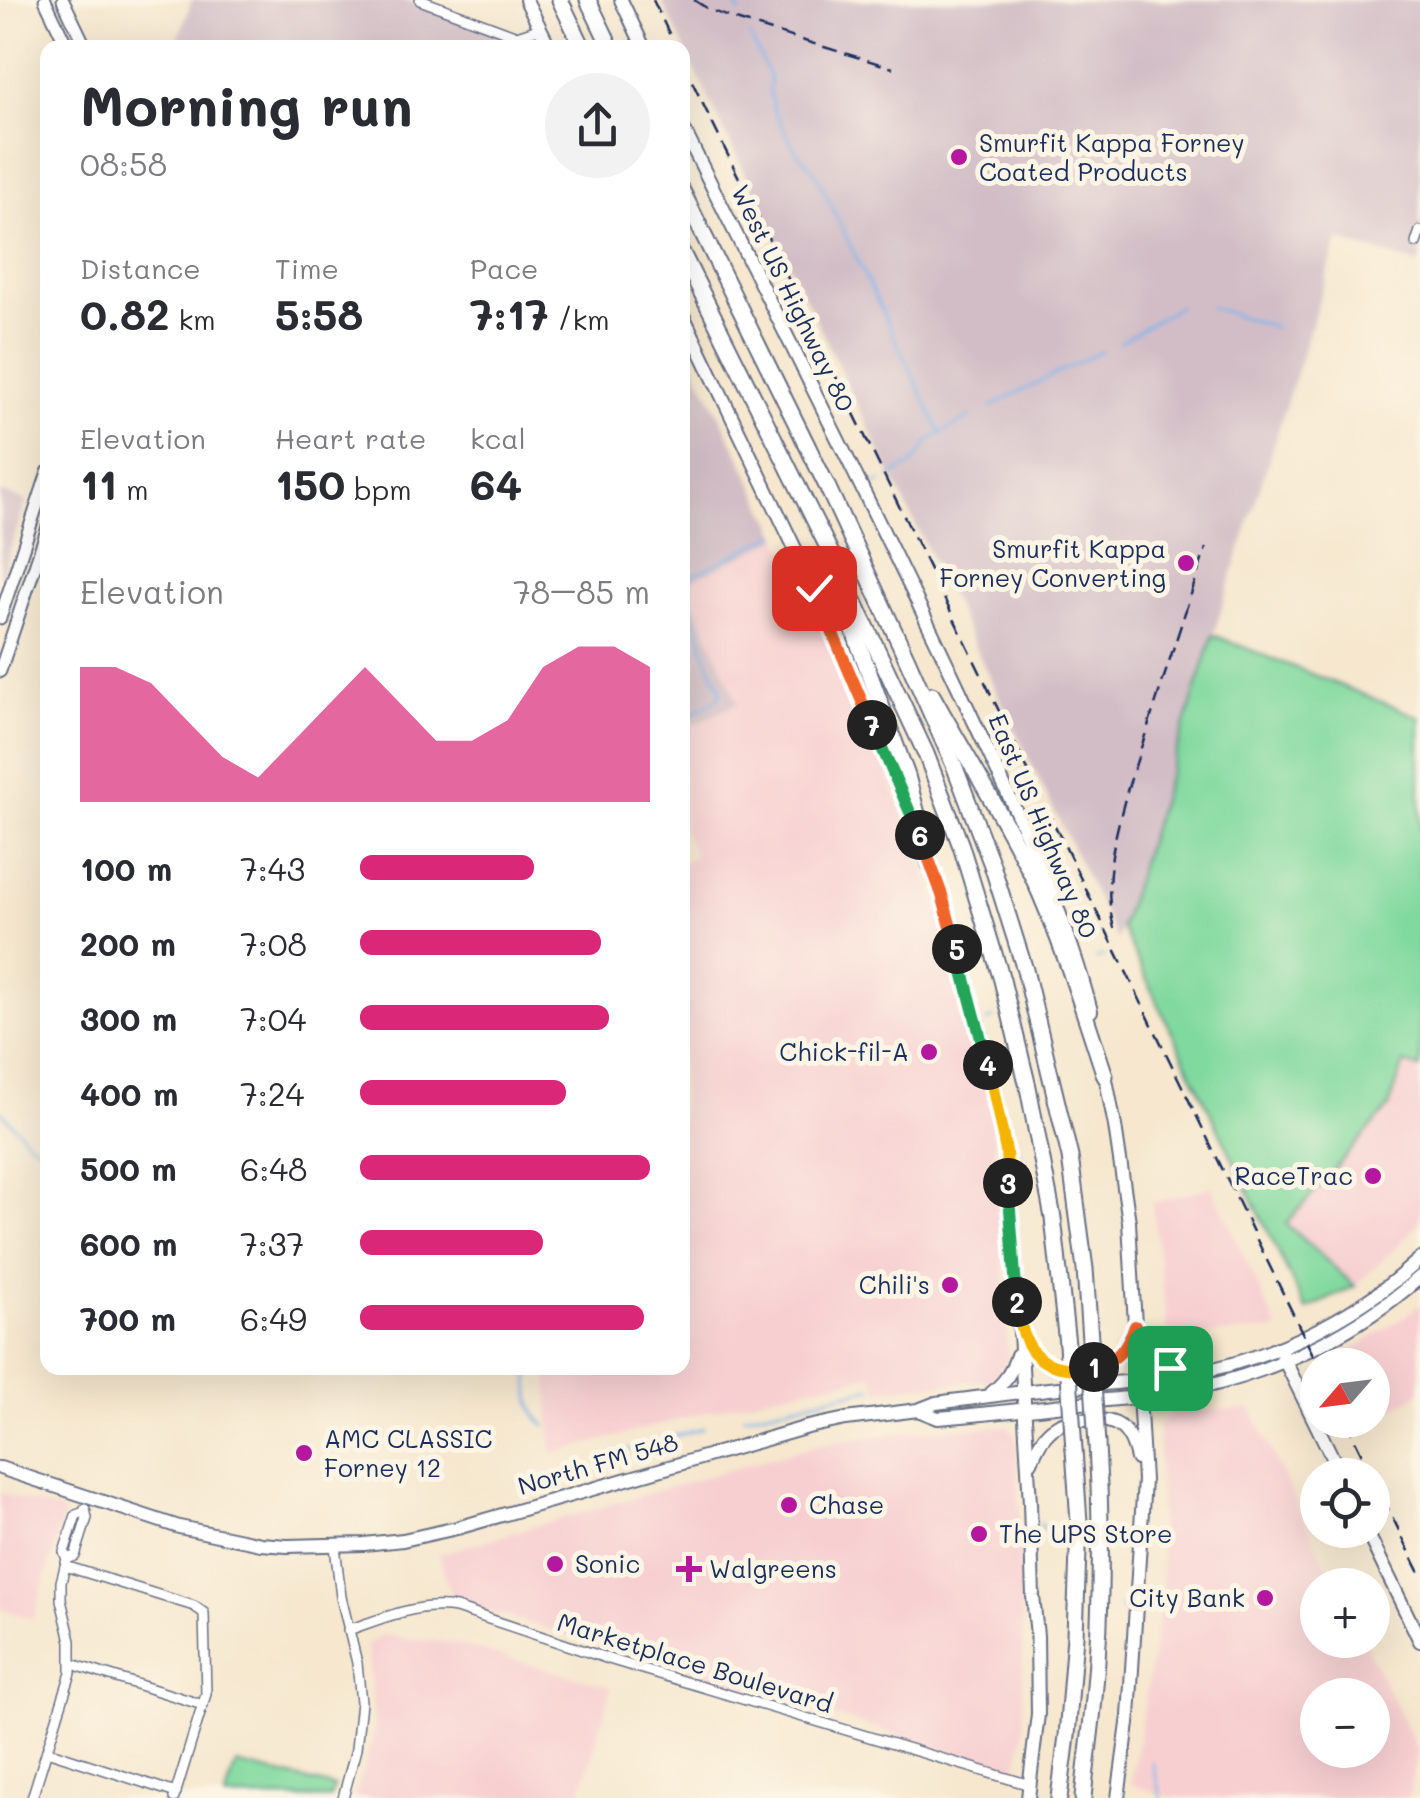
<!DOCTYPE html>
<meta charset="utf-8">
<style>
:root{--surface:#fff;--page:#f2f2f3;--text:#2b2b33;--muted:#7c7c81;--accent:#db2777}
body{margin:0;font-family:Mali,sans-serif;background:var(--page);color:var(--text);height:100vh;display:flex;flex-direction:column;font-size:38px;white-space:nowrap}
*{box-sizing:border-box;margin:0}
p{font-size:32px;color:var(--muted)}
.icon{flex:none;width:55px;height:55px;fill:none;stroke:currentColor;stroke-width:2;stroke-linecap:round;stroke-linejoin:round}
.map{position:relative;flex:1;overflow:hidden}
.sheet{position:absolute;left:40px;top:40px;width:650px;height:1335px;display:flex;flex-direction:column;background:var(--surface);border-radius:20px;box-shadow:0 10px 40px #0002}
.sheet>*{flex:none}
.needle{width:65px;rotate:242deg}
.tools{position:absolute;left:1300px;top:1348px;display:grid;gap:20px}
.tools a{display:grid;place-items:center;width:90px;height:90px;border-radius:50%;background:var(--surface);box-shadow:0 10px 40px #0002;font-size:50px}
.pin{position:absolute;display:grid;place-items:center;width:85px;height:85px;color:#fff;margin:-42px;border-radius:20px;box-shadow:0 5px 15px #0006}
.km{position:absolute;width:50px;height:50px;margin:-25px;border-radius:50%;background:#222;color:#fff;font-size:28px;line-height:50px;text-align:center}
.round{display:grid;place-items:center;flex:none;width:105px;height:105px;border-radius:52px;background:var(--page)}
.head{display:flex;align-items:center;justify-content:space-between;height:170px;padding:0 40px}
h1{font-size:55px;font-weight:700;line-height:75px}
.metrics{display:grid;grid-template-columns:repeat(3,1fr);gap:15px;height:170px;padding:10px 40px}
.metrics div{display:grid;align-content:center}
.metrics b{font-size:42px;font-weight:700}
.metrics small{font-size:28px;font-weight:400}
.metrics p{font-size:28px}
.chart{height:280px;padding:20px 40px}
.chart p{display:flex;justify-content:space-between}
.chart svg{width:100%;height:180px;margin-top:10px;fill:var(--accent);opacity:.7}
ul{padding:0 40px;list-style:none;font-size:32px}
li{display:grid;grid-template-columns:160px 120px 1fr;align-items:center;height:75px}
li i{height:25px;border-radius:12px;background:var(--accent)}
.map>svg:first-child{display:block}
.built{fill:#f7cfd1;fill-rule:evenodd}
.industrial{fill:#d2bdc6}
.green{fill:#80d99e;stroke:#4e847e;stroke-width:2.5}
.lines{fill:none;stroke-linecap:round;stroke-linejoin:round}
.stream{stroke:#7ab4eb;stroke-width:2.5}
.minor-casing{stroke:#686f85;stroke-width:12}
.tertiary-casing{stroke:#686f85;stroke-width:15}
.secondary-casing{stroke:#686f85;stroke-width:16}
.motorway-casing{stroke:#686f85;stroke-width:19}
.minor{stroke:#fff;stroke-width:9}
.tertiary{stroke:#fff;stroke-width:11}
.secondary{stroke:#fff;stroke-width:12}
.motorway{stroke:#fff;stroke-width:15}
.rail{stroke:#1b2f5e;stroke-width:2.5;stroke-dasharray:15 8;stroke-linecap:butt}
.motorway-bridge-casing{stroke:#686f85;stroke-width:19;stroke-linecap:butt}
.motorway-bridge{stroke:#fff;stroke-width:15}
.split-1-casing{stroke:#fff;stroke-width:20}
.split-2-casing{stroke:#fff;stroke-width:20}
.split-3-casing{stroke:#fff;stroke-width:20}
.split-4-casing{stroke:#fff;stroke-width:20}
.split-5-casing{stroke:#fff;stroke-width:20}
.split-6-casing{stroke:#fff;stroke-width:20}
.split-7-casing{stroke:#fff;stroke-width:20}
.split-8-casing{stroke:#fff;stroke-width:20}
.split-9-casing{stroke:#fff;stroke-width:20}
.split-1{stroke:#f0652b;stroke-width:12}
.split-2{stroke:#f5b400;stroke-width:12}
.split-3{stroke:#22a559;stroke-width:12}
.split-4{stroke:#f5b400;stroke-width:12}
.split-5{stroke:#22a559;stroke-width:12}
.split-6{stroke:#f0652b;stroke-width:12}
.split-7{stroke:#22a559;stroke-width:12}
.split-8{stroke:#f0652b;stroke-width:12}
.split-9{stroke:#f5b400;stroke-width:12}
.poi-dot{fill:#b5179e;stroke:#fcf5e5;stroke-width:4}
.labels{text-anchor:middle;stroke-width:10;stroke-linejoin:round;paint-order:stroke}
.poi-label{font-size:25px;fill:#1b2f5e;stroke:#fcf5e5;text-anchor:start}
.street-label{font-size:25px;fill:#1b2f5e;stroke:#fcf5e5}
</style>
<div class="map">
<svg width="1420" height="1798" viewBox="0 0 1420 1798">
<rect width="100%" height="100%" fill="#fcf5e5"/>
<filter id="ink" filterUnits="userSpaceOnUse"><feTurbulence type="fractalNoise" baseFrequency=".01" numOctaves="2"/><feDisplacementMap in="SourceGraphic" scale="20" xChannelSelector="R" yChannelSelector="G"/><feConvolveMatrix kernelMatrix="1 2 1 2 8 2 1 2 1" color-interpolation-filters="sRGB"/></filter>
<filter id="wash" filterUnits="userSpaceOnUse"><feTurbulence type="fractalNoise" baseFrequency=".0048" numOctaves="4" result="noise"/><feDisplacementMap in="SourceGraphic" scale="40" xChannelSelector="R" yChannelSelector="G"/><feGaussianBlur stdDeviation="2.25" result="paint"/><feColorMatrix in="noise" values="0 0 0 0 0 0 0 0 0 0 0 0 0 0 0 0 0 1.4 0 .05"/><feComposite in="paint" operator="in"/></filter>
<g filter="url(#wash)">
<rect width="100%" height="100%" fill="#f6e7ce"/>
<g class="built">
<path d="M780 538 869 723 950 940 974 1026 992 1120 1001 1232 1008 1357 993 1380 877 1390 873 1375 773 1394 552 1454 547 1368H682V863L694 855 683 829V730L738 702 685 582Z"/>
<path d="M1404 1062 1420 1068V1220L1399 1245 1355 1286 1286 1224 1389 1108Z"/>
<path d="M1212 1187 1278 1330 1169 1338 1152 1203Z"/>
<path d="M1420 1304V1391L1411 1399 1373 1418 1372 1365H1337L1335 1361 1406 1316Z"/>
<path d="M1251 1409 1336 1585H1318V1640H1363L1418 1752 1408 1798H1172L1131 1784 1162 1596 1158 1426 1172 1411ZM1372 1695V1750H1318V1695Z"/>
<path d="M1009 1426 1017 1442 1020 1535 1024 1732 1016 1771 452 1600 439 1554 820 1444 907 1432Z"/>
<path d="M0 1493 65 1512 33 1619 0 1608Z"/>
<path d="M381 1635 457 1644 612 1687 579 1798H355L375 1730 367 1645Z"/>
</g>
<g class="industrial">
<path d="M192 0H405L521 41 534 38 539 47 175 48Z"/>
<path d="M661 0H1420V265L1338 240 1117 940Z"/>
<path d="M682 340 780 538 686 583 738 703 683 730Z"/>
<path d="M0 492 26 501 0 581Z"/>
</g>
<g class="green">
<path d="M1213 635 1420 717V1068L1404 1063 1389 1107 1286 1224 1355 1286 1306 1310 1121 927Z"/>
<path d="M236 1764 334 1787 330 1798H225Z"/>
</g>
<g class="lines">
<g class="stream">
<path d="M733 0 740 12"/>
<path d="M750 36 770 78 769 91 774 111 796 151 815 172 941 434"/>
<path d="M1210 307 1274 327"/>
<path d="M1119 343 1179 306"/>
<path d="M992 406 1101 351"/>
<path d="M890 477 912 464 930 440 970 417"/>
<path d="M871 486 881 482"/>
<path d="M844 501 850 498"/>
<path d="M682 719 718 699 721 690 704 651 701 635 683 595 687 578 777 534"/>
<path d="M1096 959 1103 956"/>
<path d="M987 1022 993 1018"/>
<path d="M0 1110 29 1142 48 1153"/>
<path d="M529 1368C530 1391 527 1411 546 1426"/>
<path d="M744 1416 872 1388"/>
<path d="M611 1455 703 1428"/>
<path d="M1039 1523 1058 1541"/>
<path d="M1120 1606 1128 1614"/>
<path d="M1152 1762 1161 1798"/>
</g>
</g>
</g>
<g filter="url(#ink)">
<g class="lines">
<defs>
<g id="minor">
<path d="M420 0 517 36 541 28"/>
<path d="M1416 243 1420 231"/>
<path d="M335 1546 341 1597 357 1663 361 1702 356 1749 343 1798"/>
<path d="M67 1559 75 1556 87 1518 85 1509"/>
<path d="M65 1566 194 1606 204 1613 206 1694 174 1798"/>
<path d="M348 1630C384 1618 418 1602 456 1608L612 1660 1030 1785"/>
<path d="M72 1664 203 1705"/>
<path d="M47 1751 176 1793"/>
<path d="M32 1798 71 1673V1641L61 1600V1582L67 1559 64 1552 76 1515 84 1512"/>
</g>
<g id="tertiary">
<path d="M45 0 68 48"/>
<path d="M63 0 86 48"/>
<path d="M0 618 48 472"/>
<path d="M0 671 48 527"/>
</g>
<g id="secondary">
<path d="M526 0 550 48"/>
<path d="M621 0 644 48"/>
<path d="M682 126C775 313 870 500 959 689 1007 794 1062 898 1091 1011"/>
<path d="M682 313 813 586 912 816"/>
<path d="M928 858 942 895 983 1042 1006 1151 1020 1333 1030 1503 1033 1596 1037 1636 1038 1714 1028 1798"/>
<path d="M1104 1069 1115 1126 1129 1222 1144 1480 1129 1716 1118 1798"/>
<path d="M1023 1335C1028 1345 1032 1354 1042 1361 1062 1375 1100 1372 1118 1356 1126 1349 1130 1339 1134 1329"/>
<path d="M1136 1340C1152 1363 1162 1366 1189 1371"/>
<path d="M1282 1355 1341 1475"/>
<path d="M989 1395C1003 1384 1012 1373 1017 1355"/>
<path d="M918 1410 938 1418 962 1416C1010 1411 1058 1406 1106 1400 1139 1397 1172 1395 1204 1387 1283 1368 1359 1331 1420 1277"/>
<path d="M1031 1462C1036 1450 1041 1438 1052 1429 1061 1422 1070 1420 1081 1420 1114 1417 1130 1425 1137 1459"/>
<path d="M0 1468 179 1527 261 1544 287 1546 364 1544 403 1540 457 1528 808 1427 846 1419 918 1410 936 1403C977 1398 1018 1392 1059 1388 1097 1384 1135 1382 1173 1377 1265 1363 1352 1321 1420 1259"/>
<path d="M1366 1530 1420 1641"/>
</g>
<g id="motorway">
<path d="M560 0 583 48"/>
<path d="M588 0 611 48"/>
<path d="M682 191 827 486 907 659 954 765 992 865 1025 970 1070 1157 1085 1269 1090 1339"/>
<path d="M682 253 852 596 926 754 961 846 1002 980 1028 1087 1053 1218 1067 1344"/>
<path d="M835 580 907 776 930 864"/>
<path d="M932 695C965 755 1002 813 1032 875 1062 940 1083 1009 1105 1076"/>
<path d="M1059 1798 1067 1736 1075 1636 1079 1522 1074 1450"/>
<path d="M1083 1798C1086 1765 1091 1732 1094 1698 1102 1614 1102 1529 1097 1444"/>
</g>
</defs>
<use href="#minor" class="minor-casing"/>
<use href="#tertiary" class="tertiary-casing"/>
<use href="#secondary" class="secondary-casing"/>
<use href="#motorway" class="motorway-casing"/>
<use href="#minor" class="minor"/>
<use href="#tertiary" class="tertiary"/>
<use href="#secondary" class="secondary"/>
<use href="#motorway" class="motorway"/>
<g class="rail">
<path d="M653 0 676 48"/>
<path d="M694 0 708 9 739 21 893 68"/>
<path d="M682 61 1318 1365"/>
<path d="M1114 928C1102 882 1115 836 1127 791L1206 548"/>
<path d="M1345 1420 1372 1475"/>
<path d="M1372 1476 1420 1573"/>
</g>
<defs>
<g id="motorway-bridge">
<path d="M1090 1339 1097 1444"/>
<path d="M1067 1344 1074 1450"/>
</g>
</defs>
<use href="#motorway-bridge" class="motorway-bridge-casing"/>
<use href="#motorway-bridge" class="motorway-bridge"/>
</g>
</g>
<g class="lines" filter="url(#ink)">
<defs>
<path id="split-1" d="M1094 1367C1118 1361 1126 1348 1135 1326 1136 1348 1150 1361 1170 1368"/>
<path id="split-2" d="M1017 1302C1022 1353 1042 1375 1094 1367"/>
<path id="split-3" d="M1008 1183 1017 1302"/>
<path id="split-4" d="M988 1065 1006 1151 1008 1183"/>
<path id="split-5" d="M957 949 988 1065"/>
<path id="split-6" d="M920 835 942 895 957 949"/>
<path id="split-7" d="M872 725 920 835"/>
<path id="split-8" d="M825 615 872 725"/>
<path id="split-9" d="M814 588 825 615"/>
</defs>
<use href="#split-1" class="split-1-casing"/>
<use href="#split-2" class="split-2-casing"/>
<use href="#split-3" class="split-3-casing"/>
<use href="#split-4" class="split-4-casing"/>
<use href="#split-5" class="split-5-casing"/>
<use href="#split-6" class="split-6-casing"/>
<use href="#split-7" class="split-7-casing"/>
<use href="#split-8" class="split-8-casing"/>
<use href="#split-9" class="split-9-casing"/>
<use href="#split-1" class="split-1"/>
<use href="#split-2" class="split-2"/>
<use href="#split-3" class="split-3"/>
<use href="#split-4" class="split-4"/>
<use href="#split-5" class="split-5"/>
<use href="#split-6" class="split-6"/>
<use href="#split-7" class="split-7"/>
<use href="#split-8" class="split-8"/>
<use href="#split-9" class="split-9"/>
</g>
<g class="poi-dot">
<circle cx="959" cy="157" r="10"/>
<circle cx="1186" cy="563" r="10"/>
<circle cx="929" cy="1052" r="10"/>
<circle cx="1373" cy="1176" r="10"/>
<circle cx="950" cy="1285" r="10"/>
<circle cx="304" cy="1453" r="10"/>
<circle cx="789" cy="1505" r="10"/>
<circle cx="979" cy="1534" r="10"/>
<circle cx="555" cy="1564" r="10"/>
<path d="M684 1554h10v10h10v10h-10v10h-10v-10h-10v-10h10z"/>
<circle cx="1265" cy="1598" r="10"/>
</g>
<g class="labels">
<g class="poi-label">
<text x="979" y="152">Smurfit Kappa Forney<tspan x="979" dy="29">Coated Products</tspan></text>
<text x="1166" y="558" text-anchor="end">Smurfit Kappa<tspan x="1166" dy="29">Forney Converting</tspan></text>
<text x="909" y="1061" text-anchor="end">Chick-fil-A</text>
<text x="1353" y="1185" text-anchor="end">RaceTrac</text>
<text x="930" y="1294" text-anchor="end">Chili's</text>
<text x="324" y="1448">AMC CLASSIC<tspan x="324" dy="29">Forney 12</tspan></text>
<text x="809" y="1514">Chase</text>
<text x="999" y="1543">The UPS Store</text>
<text x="575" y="1573">Sonic</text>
<text x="709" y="1578">Walgreens</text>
<text x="1245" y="1607" text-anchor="end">City Bank</text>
</g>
<g class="street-label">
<text transform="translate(793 298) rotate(64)" y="9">West US Highway 80</text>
<text transform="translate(1043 826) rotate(67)" y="9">East US Highway 80</text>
<text transform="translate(598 1464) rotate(-16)" y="9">North FM 548</text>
<text transform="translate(695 1663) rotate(17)" y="9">Marketplace Boulevard</text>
</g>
</g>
</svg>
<div class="tools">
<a><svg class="needle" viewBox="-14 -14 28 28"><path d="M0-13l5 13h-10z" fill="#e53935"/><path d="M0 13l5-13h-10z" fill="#7c7c81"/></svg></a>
<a><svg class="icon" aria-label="locate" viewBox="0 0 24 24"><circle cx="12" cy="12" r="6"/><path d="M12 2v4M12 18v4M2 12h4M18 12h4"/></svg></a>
<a>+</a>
<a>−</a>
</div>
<div class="pin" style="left:1170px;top:1368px;background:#1e9e55"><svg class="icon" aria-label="arrive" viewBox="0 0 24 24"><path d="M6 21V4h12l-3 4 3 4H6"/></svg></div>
<div class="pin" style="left:814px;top:588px;background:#d93025"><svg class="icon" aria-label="check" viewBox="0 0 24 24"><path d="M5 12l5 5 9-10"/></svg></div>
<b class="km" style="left:1094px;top:1367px">1</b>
<b class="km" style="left:1017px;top:1302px">2</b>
<b class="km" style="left:1008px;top:1183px">3</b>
<b class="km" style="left:988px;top:1065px">4</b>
<b class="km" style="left:957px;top:949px">5</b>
<b class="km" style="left:920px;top:835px">6</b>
<b class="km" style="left:872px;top:725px">7</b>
<section class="sheet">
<div class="head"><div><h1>Morning run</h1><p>08:58</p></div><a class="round"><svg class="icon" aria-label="share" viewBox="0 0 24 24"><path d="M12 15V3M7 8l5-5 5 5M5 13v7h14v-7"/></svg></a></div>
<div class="metrics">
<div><p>Distance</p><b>0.82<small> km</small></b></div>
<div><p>Time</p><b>5:58</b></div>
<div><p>Pace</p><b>7:17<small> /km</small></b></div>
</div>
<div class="metrics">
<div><p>Elevation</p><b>11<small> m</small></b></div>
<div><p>Heart rate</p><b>150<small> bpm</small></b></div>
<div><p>kcal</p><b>64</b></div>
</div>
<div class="chart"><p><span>Elevation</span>78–85 m</p>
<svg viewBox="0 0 160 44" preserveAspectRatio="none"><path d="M0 44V11L10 11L20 15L30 24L40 33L50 38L60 29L70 20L80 11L90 20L100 29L110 29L120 24L130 11L140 6L150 6L160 11V44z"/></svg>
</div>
<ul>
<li><b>100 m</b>7:43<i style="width:60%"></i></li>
<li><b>200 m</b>7:08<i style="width:83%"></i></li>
<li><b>300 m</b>7:04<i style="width:86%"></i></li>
<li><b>400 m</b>7:24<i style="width:71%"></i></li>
<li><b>500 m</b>6:48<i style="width:100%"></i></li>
<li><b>600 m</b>7:37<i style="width:63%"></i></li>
<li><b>700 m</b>6:49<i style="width:98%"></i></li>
</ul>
</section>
</div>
